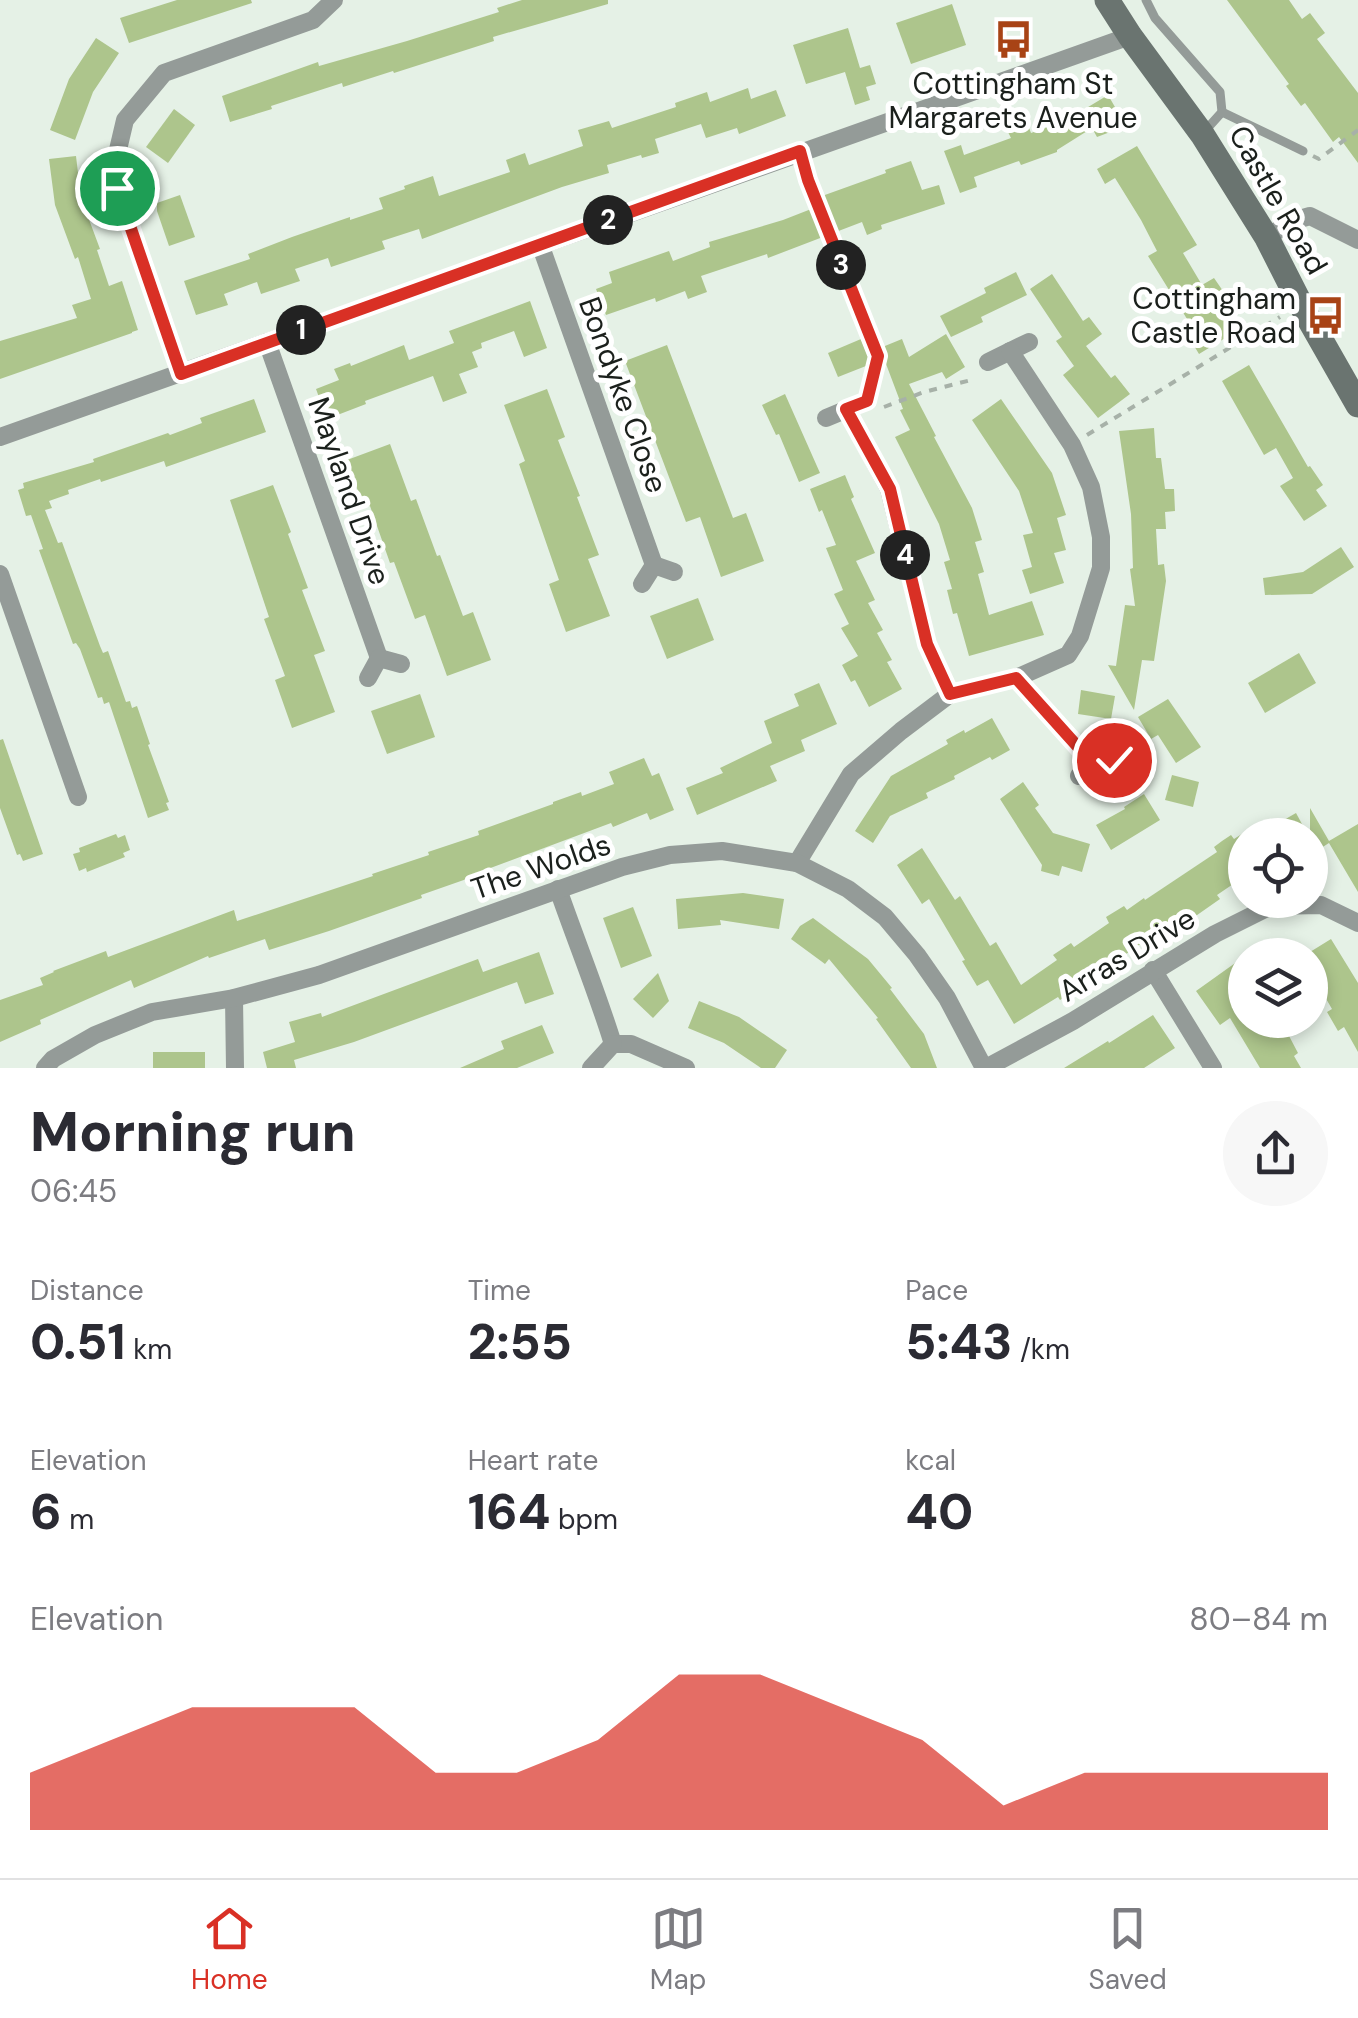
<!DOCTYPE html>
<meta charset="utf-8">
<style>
:root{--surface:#fff;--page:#f7f7f7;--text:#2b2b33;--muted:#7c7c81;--line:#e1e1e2;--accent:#d93025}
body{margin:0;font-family:"DM Sans",sans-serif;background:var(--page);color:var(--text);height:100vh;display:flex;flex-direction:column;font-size:38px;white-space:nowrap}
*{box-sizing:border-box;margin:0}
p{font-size:32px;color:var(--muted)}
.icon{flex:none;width:55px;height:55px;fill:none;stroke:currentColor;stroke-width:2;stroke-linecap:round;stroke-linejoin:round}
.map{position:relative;height:1068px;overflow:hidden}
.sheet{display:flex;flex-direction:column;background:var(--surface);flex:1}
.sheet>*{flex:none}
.fabs{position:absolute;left:1228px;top:818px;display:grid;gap:20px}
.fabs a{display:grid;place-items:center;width:100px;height:100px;border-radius:50%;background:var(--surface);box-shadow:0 5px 15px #0003;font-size:50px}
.pin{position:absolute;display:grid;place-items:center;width:85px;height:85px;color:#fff;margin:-42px;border:5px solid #fff;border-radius:50%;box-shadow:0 2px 10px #0007}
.km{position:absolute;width:50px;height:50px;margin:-25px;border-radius:50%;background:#222;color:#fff;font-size:28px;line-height:50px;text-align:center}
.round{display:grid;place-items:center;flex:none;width:105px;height:105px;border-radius:52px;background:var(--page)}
.headline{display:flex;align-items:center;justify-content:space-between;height:170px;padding:0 30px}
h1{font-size:55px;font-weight:800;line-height:75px}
.stats{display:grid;grid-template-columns:repeat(3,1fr);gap:15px;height:170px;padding:10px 30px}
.stats div{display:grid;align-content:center}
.stats b{font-size:50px;font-weight:800}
.stats small{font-size:28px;font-weight:400}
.stats p{font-size:28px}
.chart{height:280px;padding:20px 30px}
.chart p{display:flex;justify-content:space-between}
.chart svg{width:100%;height:180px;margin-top:10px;fill:var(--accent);opacity:.7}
.tabs{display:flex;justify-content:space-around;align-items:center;height:140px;border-top:2px solid var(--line);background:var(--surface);font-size:28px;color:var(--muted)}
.tabs a{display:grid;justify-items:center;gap:5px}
.tabs .current{color:var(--accent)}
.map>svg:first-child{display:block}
.building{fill:#adc58c}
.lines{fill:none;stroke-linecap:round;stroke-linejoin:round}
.path{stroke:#a7b1a8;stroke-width:4;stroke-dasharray:8 8;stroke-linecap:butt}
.lane{stroke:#949b98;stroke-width:9}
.street{stroke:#949b98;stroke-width:18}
.secondary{stroke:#6a7470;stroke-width:25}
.route-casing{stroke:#fff;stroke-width:20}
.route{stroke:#d93025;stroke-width:12}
.labels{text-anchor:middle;stroke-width:10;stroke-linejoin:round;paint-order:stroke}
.poi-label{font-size:30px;fill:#1b201c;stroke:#fff}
.street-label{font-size:30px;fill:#1b201c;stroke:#fff}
</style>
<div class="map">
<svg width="1358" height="1068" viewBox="0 0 1358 1068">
<rect width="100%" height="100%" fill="#e5f1e6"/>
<g class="building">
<path d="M177 0H251L252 3 129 43 120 18Z"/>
<path d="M522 0H608V4L493 37 494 41 394 73 393 71 343 87 342 83 271 106 272 109 230 122 222 96 318 62 319 66 407 41 499 12 497 8Z"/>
<path d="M1227 0H1289L1302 19 1310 13 1325 33 1317 39 1358 93V163L1339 137 1333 142 1305 103 1301 106 1286 86 1289 84Z"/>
<path d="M952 4 966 45 911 64 896 23Z"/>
<path d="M848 28 860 68 870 65 876 84 866 87 870 100 855 105 845 72 806 84 793 45Z"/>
<path d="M96 38 119 53 93 92 75 140 50 130 69 79Z"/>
<path d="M748 88 751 99 776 90 786 116 739 134 737 128 706 138 701 124 655 139 659 153 642 158 641 155 607 165 609 173 562 187 422 239 419 229 382 241 385 249 331 267 328 258 295 269 300 281 261 294 257 282 224 294 228 305 196 315 184 281 250 259 248 254 292 237 350 217V220L383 209 379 198 405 189 404 186 433 176 439 196 510 172 506 160 525 153 529 165 583 146 578 130 609 121 612 128 676 107 675 103 707 92 710 102Z"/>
<path d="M1108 95 1126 126 1097 137 1092 128 1057 150V152L1021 165 1019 161 974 177 977 187 960 193 944 151 961 145 964 155 1011 138 1008 132 1028 125 1031 133 1065 121Z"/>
<path d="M174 109 195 125 168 163 146 147Z"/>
<path d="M1137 146 1197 245 1183 253 1202 285 1214 278 1223 291 1220 293 1240 329 1199 354 1185 331 1192 327 1148 256 1157 251 1141 220 1115 178 1105 184 1097 169Z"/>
<path d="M76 156 81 198 100 249 97 250 109 286 122 281 138 330 132 332V333L0 379V341L77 318 72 305 91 299 78 257 75 259 55 205 49 159Z"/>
<path d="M911 161 922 190 939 185 945 204 881 225 882 229 867 235 862 222 768 258 767 254 701 276 707 292 688 299 685 291 656 302 655 298 606 315 596 289 612 283 609 272 669 251 673 261 710 247 709 242 783 220 824 204 822 196 886 173 885 170Z"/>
<path d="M180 195 195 237 169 246 157 211V203Z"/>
<path d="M1016 272 1027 295 981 317 983 322 951 337 940 316 986 293 984 288Z"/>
<path d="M1052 274 1083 321 1089 317 1102 334 1086 346 1111 378 1115 375 1130 394 1098 418 1063 375 1074 366 1056 341 1062 337 1030 289Z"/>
<path d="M530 301 547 348 524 357 514 331 481 343 482 348 472 352 478 367 459 374 467 393 443 402 433 376 365 401 366 404 327 419 316 389 339 380 334 369 350 363 351 366 404 345 409 360 454 343 449 331Z"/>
<path d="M946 334 965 367 946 379 942 372 909 384 936 436 934 437 972 508 982 540 975 542 984 572 978 574 989 615 1032 601 1044 635 969 656 957 613 953 614 947 590 952 589 944 562 950 560 939 524 895 437 910 430 900 410 903 409 880 348 902 339 909 357Z"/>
<path d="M861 339 871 364 838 377 828 353Z"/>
<path d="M667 345 733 518 746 513 764 561 721 577 700 517 686 522 625 361Z"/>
<path d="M1249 365 1308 467 1310 466 1323 485 1316 490 1327 506 1304 521 1280 486 1293 478 1276 448 1264 455 1222 381Z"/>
<path d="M547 389 565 437 558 440 580 496 577 497 599 555 588 559 610 616 566 632 549 584 559 580 519 464 525 461 504 405Z"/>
<path d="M785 394 820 473 799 482 779 434 776 435 762 405Z"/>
<path d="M254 399 266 432 166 467 164 461 101 482 100 479 68 490 69 494 49 501 52 508 45 510 58 543 62 542 100 646 103 653 108 651 126 702 130 701 132 708 137 706 150 744 148 745 169 802 166 803 169 810 148 818 109 702 104 704 102 697 98 698 80 649 76 643 73 644 39 550 43 549 31 515 26 516 18 490 24 488 23 483 94 462 93 459 168 433 170 435 202 423 200 418Z"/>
<path d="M1001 399 1052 473 1066 515 1057 518 1066 550 1054 553 1064 583 1030 594 1022 570 1032 567 1023 535 1033 533 1019 491 972 420Z"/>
<path d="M1154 428 1156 458H1161L1165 489H1174L1175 511 1165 512 1166 529H1156L1158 565 1164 564 1166 581 1154 661 1142 660 1134 710 1108 665 1116 666 1125 605 1135 606 1130 569 1133 568 1131 514 1119 431Z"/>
<path d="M390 444 411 501 416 499 437 556 440 555 463 616 473 612 491 660 447 676 425 615 415 619 394 562 390 563 370 506 364 508 347 460Z"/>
<path d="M845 475 854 497 851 499 875 553 856 561 875 600 868 603 883 630 877 633 892 660 887 662 902 689 869 707 855 680 851 682 842 665 858 656 841 628 849 624 834 594 843 590 826 548 836 545 822 510 819 512 810 489Z"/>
<path d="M273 485 291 532 288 534 308 588 302 590 325 651 314 655 335 712 292 728 275 680 285 676 264 619 269 617 230 500Z"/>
<path d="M1341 547 1354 567 1312 594 1265 595 1263 578 1303 572Z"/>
<path d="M698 598 714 640 667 659 650 616Z"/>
<path d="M1299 653 1316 683 1265 713 1248 683Z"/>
<path d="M819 683 837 724 801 740 805 751 770 766 777 781 697 815 686 788 723 773 720 768 772 743 764 721 799 706 794 694Z"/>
<path d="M1081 690 1115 696 1111 719 1078 714Z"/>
<path d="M420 694 435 737 387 754 371 711Z"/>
<path d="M1168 699 1201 747 1176 763 1158 735 1151 739 1138 717Z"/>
<path d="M992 718 1010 750 992 760 990 757 954 776 955 779 926 793 928 798 890 816 873 843 855 831 891 776 948 744 946 740 964 730 965 733Z"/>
<path d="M3 739 43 854 23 861 20 854 17 855 0 808V740Z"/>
<path d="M644 758 652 776 659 773 674 810 650 820 647 813 613 827 611 823 477 873 478 875 421 895 422 898 329 931 269 950 265 939 209 958 208 956 134 988 131 980 40 1020 41 1024 0 1042V1000L43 985 40 978 54 972 53 971 106 951 108 957 234 910 237 921 373 876 372 874 429 855 428 852 479 835 478 831 553 804V802L581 792 582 796 614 784 609 772Z"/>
<path d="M1172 775 1199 782 1193 807 1165 800Z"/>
<path d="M1023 782 1039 805 1035 808 1053 833 1090 844 1082 872 1062 866 1059 876 1041 871 1042 865 1000 799Z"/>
<path d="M1144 794 1160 820 1111 850 1096 825 1125 809 1124 807Z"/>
<path d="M1310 808 1329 841 1358 824V892L1329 843 1310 855Z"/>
<path d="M1296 813 1308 835H1259L1289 817Z"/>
<path d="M1245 832V876L1217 895 1220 899 1170 934 1165 927 1060 1000 1058 997 1014 1024 988 980 977 986 962 961 965 960 929 899 922 904 897 865 922 848 955 900 960 896 990 946 996 942 1021 985 1057 960 1053 955 1071 943 1074 947 1109 923 1106 917 1124 906 1127 910 1144 898 1145 900 1217 852 1214 847 1222 841 1231 835 1234 839Z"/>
<path d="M116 834 118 838 125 835 130 850 123 853 125 857 87 872 86 868 79 871 73 854 80 852 79 848Z"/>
<path d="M743 893 784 899 779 929 720 920 721 925 678 929 676 899Z"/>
<path d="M633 907 652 956 621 968 603 918Z"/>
<path d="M813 918 868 959 892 988 890 989 924 1034 937 1068H911L876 1019 878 1018 829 959 825 964 791 939 800 926Z"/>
<path d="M1331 939 1358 983V1052L1344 1027 1338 1031 1327 1012 1332 1009 1310 971V952Z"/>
<path d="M539 952 554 994 525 1004 517 982 354 1042 294 1060 296 1068H267L263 1052 295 1042 289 1022 321 1013 322 1017 478 959 483 972Z"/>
<path d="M1245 956V1020H1250L1257 1030 1272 1021 1282 1037 1288 1034 1298 1053 1294 1056 1301 1068H1260L1230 1018 1220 1025 1196 991Z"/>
<path d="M658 973 669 1001 653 1018 633 999Z"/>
<path d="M699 1001 739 1017 787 1050 775 1068H761L724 1043 688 1028Z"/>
<path d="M1153 1015 1175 1048 1144 1068H1064L1108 1041 1109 1043Z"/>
<path d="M542 1025 554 1053 517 1068H460L504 1049 501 1041Z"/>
<rect x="153" y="1052" width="52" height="16"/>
</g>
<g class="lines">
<g class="path">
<path d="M1313 156 1319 159 1358 130"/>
<path d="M805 170 878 356 873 382"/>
<path d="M884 407 924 392 975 379"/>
<path d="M1087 435 1280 317"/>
</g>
<g class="lane">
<path d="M1146 0 1155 18 1220 92 1222 112 1204 132"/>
<path d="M1222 112 1303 151"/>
</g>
<g class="street">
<path d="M1267 238 1289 222 1310 216 1358 240"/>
<path d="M540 244 654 565"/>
<path d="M267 342 379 658"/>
<path d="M988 362 1029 342"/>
<path d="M181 374 117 188V154L125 120 164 73 313 20 334 0"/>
<path d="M846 409 889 489 927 644 950 694"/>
<path d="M826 418 867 401"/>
<path d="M0 437 1130 36"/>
<path d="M0 574 78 797"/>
<path d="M642 584 654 565 674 572"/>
<path d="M368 678 379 658 401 664"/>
<path d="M1016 678 1096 767"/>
<path d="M1079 776 1114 760"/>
<path d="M797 863 851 774 901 731 950 694 1016 678 1068 655 1080 636 1101 568V537L1091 487 1072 445 1010 351"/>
<path d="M558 889C576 941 597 992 613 1044H631L686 1068"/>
<path d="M1153 970 1213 1068"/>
<path d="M234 998 235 1068"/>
<path d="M45 1068 53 1059 95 1035 152 1012 234 998 319 975 622 867 670 855 722 851 797 863 848 889 885 917 917 955 947 998 984 1068"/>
<path d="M591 1068 613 1044"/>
<path d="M986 1068 1073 1021 1215 934 1271 906 1321 905 1358 923"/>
</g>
<path class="secondary" d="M1107 0 1130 36 1202 134 1267 238 1301 305 1358 405"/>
</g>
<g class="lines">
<defs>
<path id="route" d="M117 188 181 374 800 151 808 180 878 356 867 401 846 409 890 489 927 644 950 694 1016 678 1096 767 1114 760"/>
</defs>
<use href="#route" class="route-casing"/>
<use href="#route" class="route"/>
</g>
<defs>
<symbol id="bus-bare" viewBox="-9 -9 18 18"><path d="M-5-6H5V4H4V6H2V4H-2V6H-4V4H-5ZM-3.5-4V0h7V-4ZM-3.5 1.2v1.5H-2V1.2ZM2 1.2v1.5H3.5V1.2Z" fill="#a84315" stroke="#fff" stroke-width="2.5" paint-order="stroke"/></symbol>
</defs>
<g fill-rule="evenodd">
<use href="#bus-bare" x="986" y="12" width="55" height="55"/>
<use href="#bus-bare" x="1298" y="288" width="55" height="55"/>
</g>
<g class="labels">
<g class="poi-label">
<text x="1013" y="94">Cottingham St<tspan x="1013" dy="34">Margarets Avenue</tspan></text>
<text x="1296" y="309" text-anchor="end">Cottingham<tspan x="1296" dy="34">Castle Road</tspan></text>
</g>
<g class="street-label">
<text transform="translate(1278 200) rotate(60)" y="10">Castle Road</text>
<text transform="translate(623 395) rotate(70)" y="10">Bondyke Close</text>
<text transform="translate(349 491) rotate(71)" y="10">Mayland Drive</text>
<text transform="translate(541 867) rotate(-19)" y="10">The Wolds</text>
<text transform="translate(1127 955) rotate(-31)" y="10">Arras Drive</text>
</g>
</g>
</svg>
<div class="fabs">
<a><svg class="icon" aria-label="locate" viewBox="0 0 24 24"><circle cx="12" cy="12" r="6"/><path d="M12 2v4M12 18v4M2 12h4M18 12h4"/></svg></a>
<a><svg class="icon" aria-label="layers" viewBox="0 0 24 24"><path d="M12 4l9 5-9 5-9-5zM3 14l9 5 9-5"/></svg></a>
</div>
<div class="pin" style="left:117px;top:188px;background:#1e9e55"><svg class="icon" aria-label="arrive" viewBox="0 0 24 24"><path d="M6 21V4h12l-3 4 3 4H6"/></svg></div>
<div class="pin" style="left:1114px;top:760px;background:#d93025"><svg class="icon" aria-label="check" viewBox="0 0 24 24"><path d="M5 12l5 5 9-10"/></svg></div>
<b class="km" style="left:301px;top:330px">1</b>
<b class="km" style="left:608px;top:220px">2</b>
<b class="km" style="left:841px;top:265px">3</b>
<b class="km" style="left:905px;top:555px">4</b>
</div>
<section class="sheet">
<div class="headline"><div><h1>Morning run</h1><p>06:45</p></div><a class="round"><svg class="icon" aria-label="share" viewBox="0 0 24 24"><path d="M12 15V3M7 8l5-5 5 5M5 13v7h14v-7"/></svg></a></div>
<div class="stats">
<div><p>Distance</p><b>0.51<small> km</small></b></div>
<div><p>Time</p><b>2:55</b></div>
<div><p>Pace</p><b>5:43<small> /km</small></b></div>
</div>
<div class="stats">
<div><p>Elevation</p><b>6<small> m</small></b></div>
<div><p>Heart rate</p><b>164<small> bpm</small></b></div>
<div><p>kcal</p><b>40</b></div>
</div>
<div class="chart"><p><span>Elevation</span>80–84 m</p>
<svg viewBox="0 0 160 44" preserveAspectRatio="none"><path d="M0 44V30L10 22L20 14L30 14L40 14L50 30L60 30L70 22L80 6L90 6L100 14L110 22L120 38L130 30L140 30L150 30L160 30V44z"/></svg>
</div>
</section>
<nav class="tabs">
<a class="current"><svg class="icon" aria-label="home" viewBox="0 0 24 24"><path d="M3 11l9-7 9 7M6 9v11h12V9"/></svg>Home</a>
<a><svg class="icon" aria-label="map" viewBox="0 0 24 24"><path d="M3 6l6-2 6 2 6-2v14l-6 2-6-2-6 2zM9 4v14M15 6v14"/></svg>Map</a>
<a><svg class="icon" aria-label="saved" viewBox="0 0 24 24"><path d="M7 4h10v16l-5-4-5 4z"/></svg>Saved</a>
</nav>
